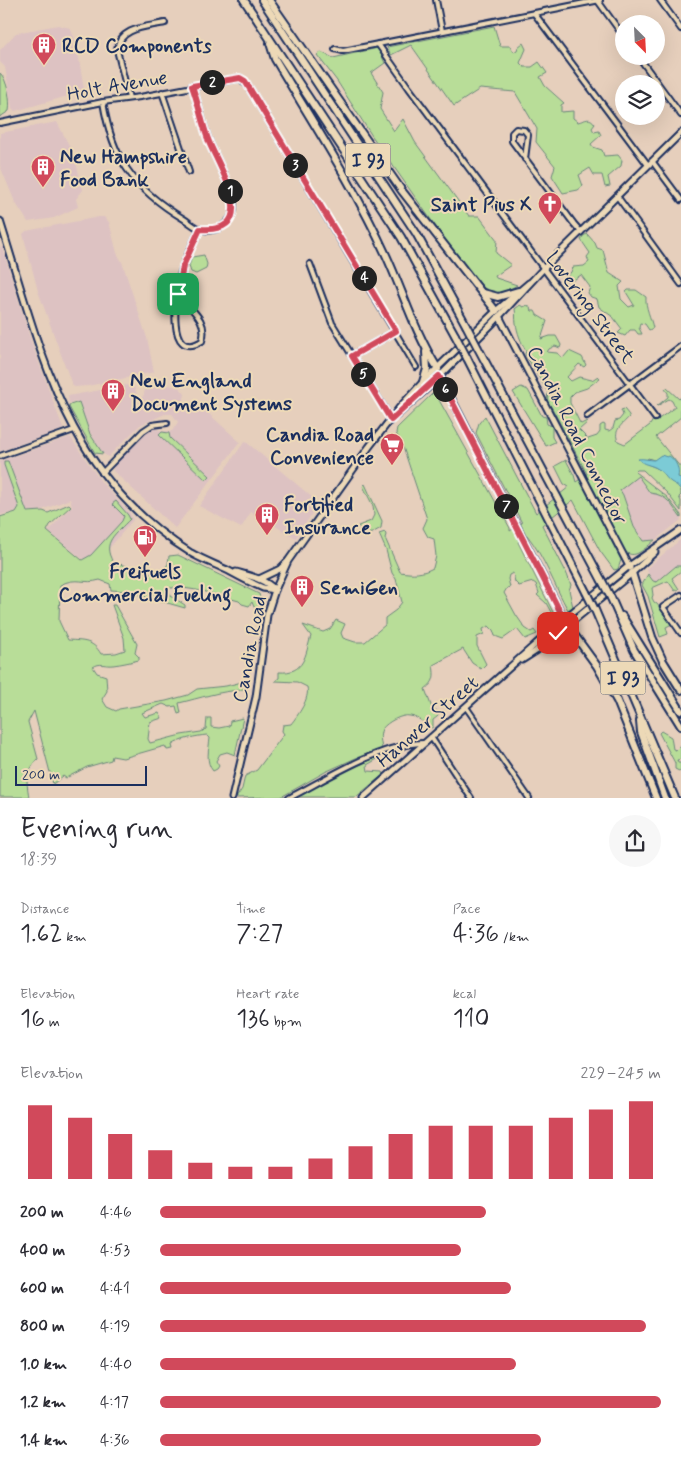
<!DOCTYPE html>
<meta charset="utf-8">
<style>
:root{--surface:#fff;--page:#f7f7f7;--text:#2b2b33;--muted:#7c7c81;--accent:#d1495b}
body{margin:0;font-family:Mynerve,sans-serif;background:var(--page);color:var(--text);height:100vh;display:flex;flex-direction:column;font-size:19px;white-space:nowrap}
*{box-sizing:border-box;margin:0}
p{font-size:16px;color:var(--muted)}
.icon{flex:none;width:28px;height:28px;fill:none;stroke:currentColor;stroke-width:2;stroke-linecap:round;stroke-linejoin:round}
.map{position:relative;height:798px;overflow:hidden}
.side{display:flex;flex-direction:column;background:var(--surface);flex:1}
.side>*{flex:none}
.needle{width:32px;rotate:156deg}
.tools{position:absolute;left:615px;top:15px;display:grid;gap:10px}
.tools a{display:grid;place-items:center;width:50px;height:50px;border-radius:50%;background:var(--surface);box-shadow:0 5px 20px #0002;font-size:25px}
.scale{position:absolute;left:15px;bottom:12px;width:132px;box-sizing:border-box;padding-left:5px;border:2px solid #1b2f5e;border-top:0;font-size:14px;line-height:18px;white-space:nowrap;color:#1b2f5e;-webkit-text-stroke:4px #edd9b7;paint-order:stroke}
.pin{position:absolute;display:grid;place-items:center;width:42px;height:42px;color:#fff;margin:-21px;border-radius:10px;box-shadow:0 2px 8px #0006}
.km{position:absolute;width:25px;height:25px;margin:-12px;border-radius:50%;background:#222;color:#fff;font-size:14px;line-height:25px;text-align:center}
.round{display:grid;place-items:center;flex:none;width:52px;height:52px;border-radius:26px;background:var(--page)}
.overview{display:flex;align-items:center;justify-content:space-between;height:85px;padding:0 20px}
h1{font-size:28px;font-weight:600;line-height:38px}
.stats{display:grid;grid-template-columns:repeat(3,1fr);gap:8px;height:85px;padding:5px 20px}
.stats div{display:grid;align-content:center}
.stats b{font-size:25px;font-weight:600}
.stats small{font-size:14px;font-weight:400}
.stats p{font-size:14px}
.chart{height:140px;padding:10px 20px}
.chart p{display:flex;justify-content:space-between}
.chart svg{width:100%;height:90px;margin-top:5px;stroke:var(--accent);stroke-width:6}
ul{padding:0 20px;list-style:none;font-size:16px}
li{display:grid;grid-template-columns:80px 60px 1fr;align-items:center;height:38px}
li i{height:12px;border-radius:6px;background:var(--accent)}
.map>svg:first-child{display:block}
.built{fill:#ddc2c2}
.green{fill:#b8dd98;stroke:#6a867b}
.water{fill:#7bcbd6;stroke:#558da6}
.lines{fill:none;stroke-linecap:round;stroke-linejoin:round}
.street-casing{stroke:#1b2f5e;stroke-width:8}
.secondary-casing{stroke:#1b2f5e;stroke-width:9}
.highway-casing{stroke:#1b2f5e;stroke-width:10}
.street{stroke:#edd9b7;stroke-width:4}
.secondary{stroke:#edd9b7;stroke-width:5}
.highway{stroke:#edd9b7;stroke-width:6}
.highway-bridge-casing{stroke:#1b2f5e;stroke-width:10;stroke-linecap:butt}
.highway-bridge{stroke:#edd9b7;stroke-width:6}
.route-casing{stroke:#fff;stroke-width:10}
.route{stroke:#d1495b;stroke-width:6}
.labels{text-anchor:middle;stroke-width:4;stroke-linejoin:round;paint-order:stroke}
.shield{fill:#edd9b7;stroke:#5a6279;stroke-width:1}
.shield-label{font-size:19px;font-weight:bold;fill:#1b2f5e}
.poi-label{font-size:20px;font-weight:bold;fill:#1b2f5e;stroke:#edd9b7;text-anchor:start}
.street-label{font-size:20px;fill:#1b2f5e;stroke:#edd9b7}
</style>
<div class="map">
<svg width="681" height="798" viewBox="0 0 681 798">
<rect width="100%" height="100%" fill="#e6cfbc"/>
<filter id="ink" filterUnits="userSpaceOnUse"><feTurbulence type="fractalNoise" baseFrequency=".02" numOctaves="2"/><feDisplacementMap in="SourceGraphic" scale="10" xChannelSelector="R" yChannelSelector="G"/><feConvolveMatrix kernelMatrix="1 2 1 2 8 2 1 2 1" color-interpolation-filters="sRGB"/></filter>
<g filter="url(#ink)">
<g class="built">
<path d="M58 25 70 28 76 41 84 89 82 92 15 111 12 108 5 67 0 62V50L16 33Z"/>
<path d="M57 122 74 155 83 190 76 199 78 207 54 218 28 222 15 202 0 166V133Z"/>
<path d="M99 217H104L109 222 117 253 122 262 147 338 154 372 88 386 74 387 71 382 38 291 23 234 26 231Z"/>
<path d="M0 247H2L32 344 63 428 61 430 0 451Z"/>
<path d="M147 383H160L180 388 185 394 183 403 198 404 240 442 175 528 113 471 114 465 143 434 154 428 162 431H172L178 422 172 414H165L140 425 108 457 102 453 90 432 79 402 69 403 68 396 133 384 138 397H143Z"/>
<path d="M70 437 102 483 130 513 133 520 106 552 89 564 48 531 72 506 70 499 39 511H17L0 515V461Z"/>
<path d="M245 441 319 503 296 538 251 512 241 528 199 506Z"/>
<path d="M637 476 650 493 659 494 665 496 681 518V520L655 540 643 541 634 527 623 495 619 490Z"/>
<path d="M681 539V566H676L657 582 653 581 648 574 647 568Z"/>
</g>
<g class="green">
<path d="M494 26 500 46H510L514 52 517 50 518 47 523 43 526 49 520 63 524 67H532L539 62 547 73 540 77 545 86 564 103 561 105V112L573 111V118L578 122C586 120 590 116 595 124L592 128 594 132 599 131 601 135 591 144 593 147 602 150 604 156 618 155 622 160 621 166 608 177 610 186 605 187 602 175H594L590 168 579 175 583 186 578 190 563 193 552 176 555 166 536 142 537 129 515 92 480 89 454 106 411 45 391 55 387 47Z"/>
<path d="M378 48 385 63 371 73 383 92 380 109 394 131 403 119 415 142 469 216H479L497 240 496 253 511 265 495 276 496 278 517 285C506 292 495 297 483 287L446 241 372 136 337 81 317 55 321 52 333 58Z"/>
<path d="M0 73C7 79 11 101 9 111L0 117Z"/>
<path d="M587 234 595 243 597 248 603 250 609 273 623 282 619 286 621 299 629 307 634 305 626 292 628 290H636L646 297C645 307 651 318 653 328L649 330 645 324 640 323 639 328 642 334H638L635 330H630L625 336 618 333 622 329 613 317 599 307 597 299 591 297 588 293 590 287 581 275 572 281H563L571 272 573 267 584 266 589 262 587 257 590 253 581 240 583 236Z"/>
<path d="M204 255 207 264 206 269 196 274 191 272 189 266 192 257Z"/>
<path d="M520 305 523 307 528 305 532 311H535L537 315 547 321 541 339 550 336H556L561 345 560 348 555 346 549 349 547 352 557 353 563 358 569 351 582 357 586 365 584 367 579 364 567 377 571 381 579 377 592 380 598 376 600 378 587 388 575 392 570 397V403L580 423 581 424 587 421 588 422 579 430 588 439 597 436 600 432V426L603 424 605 425V430L609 431 613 428 615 421 619 420 623 415 621 410 624 409 629 415V417C622 425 613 430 618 441L625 444 650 425 653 420 660 418 675 407 672 401 669 399 657 406 668 397V393L665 389 667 388 679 399 681 397V417L656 437 681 468V479L678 477 677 467 667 457 654 460 648 458 645 463C651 466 659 468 664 473 667 476 668 480 672 482 678 486 681 487 681 495L679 497 681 501V511L667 493 643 470H637L635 472 667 497 681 515V518C671 505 668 495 650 493L638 476 620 490 623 495 634 527 643 541 655 540C646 547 634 562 624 550L592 486 586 491 621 560 618 569 614 570 600 551 573 500 542 525 566 572 571 585 569 590 573 607 568 610C554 585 545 558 527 535L518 542 555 616H553L546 603 537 595 539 593 536 584 533 582 519 586 515 582 513 573 509 575 508 579 510 587 507 588 504 593 516 615 525 628 531 632 534 630 537 634 525 639 517 629 503 639 495 636 493 630 489 626 483 629 484 634 477 637V646L486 664 481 669 472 663 463 649 433 665C435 676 435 682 425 689L432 708 440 713 437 717 433 720V727L431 728C425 723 418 717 410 716 402 714 387 722 382 729 379 736 381 742 382 749L356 758 325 772 281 797 236 798 242 789 245 776 257 770 284 734 282 731 283 725 291 724C298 715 310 699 307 687L297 682 275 681 279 678V672C305 674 305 655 311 636L303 625 323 632 330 629 336 620 345 624 341 633 343 638 355 642H365L385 625V618L396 610 402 602 396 579 392 573 386 550 379 534 385 532 386 535 385 538 400 572C413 574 422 574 433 568L436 556 434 539 428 537 423 528 427 519 404 450 396 433 397 428 433 393H438L439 400 510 528V531L522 523 476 433 479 423 485 416 536 513 569 487 564 484 555 466 566 460 574 475 576 482 587 474 552 408 547 401 548 392 525 354 526 351C521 342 517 332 516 323 515 318 516 314 515 309Z"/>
<path d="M521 387 528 390 542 416 546 417 547 424 552 426V437L555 442 546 446 513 392Z"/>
<path d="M79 402 90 434 103 454 95 453 69 407 70 405Z"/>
<path d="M162 432 169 433 170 438 210 476 206 480 159 435Z"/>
<path d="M4 461H8L27 512 43 511 48 513 69 504 71 506 50 525 47 531 82 560 91 555 122 521 124 516 112 504 116 501 128 515 130 519C116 534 101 542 113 562L159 576 168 564 169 556 178 555 259 594 262 608 260 610 254 607 252 602 249 606 242 604 239 601C216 595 191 586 167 588L171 596 185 605V608L125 591 111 590 110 584 100 580C84 585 77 576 60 585L59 621 68 640C83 641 93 640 101 654L116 653 125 650 124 638 112 605H115L137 644 135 653 139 657V660C130 662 122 664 113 665 105 666 100 662 93 667L97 673 106 676 107 691 102 699 107 707 116 711 119 709 166 701 188 695 197 689 226 686 246 681V685L242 690C220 691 200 698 179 703L181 713 178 714 176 706 170 707 163 704 142 713 145 717 159 713 162 718 150 722 148 739 150 743 181 735 201 732 206 729 207 718H211V727L219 728 229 726 230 721 243 718 235 755 227 752 220 754 216 761 219 766 217 769 213 771C205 762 209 749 210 738L207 735C196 736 181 739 172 745L173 749 167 750 165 746 123 758 112 756 111 760 87 767 66 778 63 776 53 784 34 711 28 722 38 759C25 774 26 779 29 797H0V517L16 512 19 507 4 465Z"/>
<path d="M365 484 382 521 381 528 372 533 365 534 358 526 371 521 374 515 373 506 363 486Z"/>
<path d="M676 566H681V571L672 578 679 589 675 591 668 581 652 588 653 595 652 598 654 602 657 604 672 624 666 627 668 634 660 637 648 596 642 585 648 574 653 581 657 582Z"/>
<path d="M661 731 671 737 673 749 676 750 681 746V759L677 760 678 763H681V772L675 769V763L659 733Z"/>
<path d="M380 756 379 758 367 765 368 771 383 772 384 774 356 797H296L349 769Z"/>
</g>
<path class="water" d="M661 455 667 457 669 456C676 460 680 470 678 477L681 479V490C677 485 676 485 671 482 664 477 662 469 652 466 646 464 643 464 638 459 644 458 648 460 654 460Z"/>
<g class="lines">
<defs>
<g id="street">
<path d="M436 0 442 31"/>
<path d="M660 0 681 29"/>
<path d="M598 1 624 37"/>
<path d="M534 13 648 165"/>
<path d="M378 44 409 88 655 418"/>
<path d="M335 49 343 51 600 0"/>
<path d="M638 56 681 115"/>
<path d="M162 92 189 172"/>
<path d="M129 98 117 50C119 27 147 27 165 23"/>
<path d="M103 102C107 126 113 149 127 169 142 191 162 206 184 219 189 222 194 227 200 229 208 232 219 230 225 224 231 219 235 212 234 204 233 189 215 157 209 141 202 123 199 104 192 86"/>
<path d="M0 123 103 102 140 97 240 78 248 86 416 367"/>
<path d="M525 159 528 135 524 130 516 129 512 133V141L574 224 581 232"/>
<path d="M652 161 681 200"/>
<path d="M617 196 681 284"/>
<path d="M310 264 332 323 391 419"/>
<path d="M178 294C190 309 209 320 202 341 165 363 176 293 180 276 184 259 193 244 200 229"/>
<path d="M352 356 396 331"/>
<path d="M587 416 681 346"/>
<path d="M0 456 74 430"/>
<path d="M102 473 143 431 152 425 167 423"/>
<path d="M681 595 663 607 681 633"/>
<path d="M466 707 529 798"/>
<path d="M431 737 471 798"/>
<path d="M289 798C328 778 380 744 424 743"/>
</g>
<g id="secondary">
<path d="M0 221C42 354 64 474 191 553 203 560 217 565 229 571 240 577 251 583 263 588L275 590"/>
<path d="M499 316 630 568"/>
<path d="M439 374 565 620"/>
<path d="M396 416 430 386 493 323 543 269 681 133"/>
<path d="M236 572C250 576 265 579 275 590"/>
<path d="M259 579 280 569 286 563"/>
<path d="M522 660 536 651 632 573 655 552"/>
<path d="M232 798 256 697 267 615 275 590 288 561 369 447 400 407 423 382 496 311 529 283"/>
<path d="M363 798 564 619 629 566 681 530"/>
</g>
<g id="highway">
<path d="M244 0 401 237 455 335"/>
<path d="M262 0 416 233 466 325"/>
<path d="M269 0 402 191 496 311"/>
<path d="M270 43 275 59C313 123 355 187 386 255 403 292 415 333 438 369"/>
<path d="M483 293 498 297 518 291"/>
<path d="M478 348 601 579"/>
<path d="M467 358 586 592"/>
<path d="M423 382 427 369 426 352"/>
<path d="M632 573 652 637 663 661 681 690"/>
<path d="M611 598 634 650 681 726"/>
<path d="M595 610 675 798"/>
<path d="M622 616 681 711"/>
<path d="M567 625 597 666 617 701 656 798"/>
<path d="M640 721 641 732 665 798"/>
</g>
</defs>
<use href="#street" class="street-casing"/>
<use href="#secondary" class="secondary-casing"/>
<use href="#highway" class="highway-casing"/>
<use href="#street" class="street"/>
<use href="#secondary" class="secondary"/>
<use href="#highway" class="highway"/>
<defs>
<g id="highway-bridge">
<path d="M466 325 478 348"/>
<path d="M455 335 467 358"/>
<path d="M601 579 611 598"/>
<path d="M586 592 595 610"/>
</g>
</defs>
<use href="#highway-bridge" class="highway-bridge-casing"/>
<use href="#highway-bridge" class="highway-bridge"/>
</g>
</g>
<g class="lines" filter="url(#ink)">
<defs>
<path id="route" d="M178 294 183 266 200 229C262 234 220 169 209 142 202 124 199 105 192 86L240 78 245 81 396 331 352 356 391 420 439 376 567 625 558 633"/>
</defs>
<use href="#route" class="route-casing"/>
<use href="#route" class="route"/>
</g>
<defs>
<symbol id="building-pin" viewBox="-11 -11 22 30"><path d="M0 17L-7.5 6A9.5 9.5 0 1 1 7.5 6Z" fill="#d1495b" stroke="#edd9b7"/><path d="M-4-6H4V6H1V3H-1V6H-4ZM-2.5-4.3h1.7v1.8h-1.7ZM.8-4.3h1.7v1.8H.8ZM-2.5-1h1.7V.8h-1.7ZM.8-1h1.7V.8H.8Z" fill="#fff"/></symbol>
<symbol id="church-pin" viewBox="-11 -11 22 30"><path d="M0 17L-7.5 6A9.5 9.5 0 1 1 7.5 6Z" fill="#d1495b" stroke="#edd9b7"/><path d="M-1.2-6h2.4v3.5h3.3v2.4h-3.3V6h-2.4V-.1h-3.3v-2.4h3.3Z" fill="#fff"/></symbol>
<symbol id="supermarket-pin" viewBox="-11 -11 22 30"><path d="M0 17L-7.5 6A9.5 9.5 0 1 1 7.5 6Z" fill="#d1495b" stroke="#edd9b7"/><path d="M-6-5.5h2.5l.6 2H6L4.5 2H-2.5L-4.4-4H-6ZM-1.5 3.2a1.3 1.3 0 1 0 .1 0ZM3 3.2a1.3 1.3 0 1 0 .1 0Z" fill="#fff"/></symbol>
<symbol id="fuel-pin" viewBox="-11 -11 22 30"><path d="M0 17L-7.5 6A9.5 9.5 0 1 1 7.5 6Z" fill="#d1495b" stroke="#edd9b7"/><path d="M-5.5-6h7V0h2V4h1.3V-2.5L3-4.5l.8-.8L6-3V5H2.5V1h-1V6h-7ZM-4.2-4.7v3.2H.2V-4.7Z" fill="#fff"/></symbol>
</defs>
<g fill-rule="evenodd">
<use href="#building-pin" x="30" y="31" width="28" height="38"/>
<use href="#building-pin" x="29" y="153" width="28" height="38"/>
<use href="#church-pin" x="536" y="190" width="28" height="38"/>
<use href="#building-pin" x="99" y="377" width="28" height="38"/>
<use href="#supermarket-pin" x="378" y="431" width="28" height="38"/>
<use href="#building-pin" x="253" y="501" width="28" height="38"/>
<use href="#fuel-pin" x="131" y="523" width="28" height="38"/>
<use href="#building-pin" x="288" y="573" width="28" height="38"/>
</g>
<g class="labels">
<g class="shield">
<rect x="345.5" y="143.5" width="45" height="33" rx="4"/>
<rect x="600.5" y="661.5" width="45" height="33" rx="4"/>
</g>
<g class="shield-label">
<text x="368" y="167">I 93</text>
<text x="623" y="685">I 93</text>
</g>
<g class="poi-label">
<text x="62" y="52">RCD Components</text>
<text x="60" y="163">New Hampshire<tspan x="60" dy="23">Food Bank</tspan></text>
<text x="532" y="211" text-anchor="end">Saint Pius X</text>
<text x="130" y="387">New England<tspan x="130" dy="23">Document Systems</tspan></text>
<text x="374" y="441" text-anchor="end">Candia Road<tspan x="374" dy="23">Convenience</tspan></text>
<text x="284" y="511">Fortified<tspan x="284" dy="23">Insurance</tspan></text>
<text x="145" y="578" text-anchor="middle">Freifuels<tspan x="145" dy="23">Commercial Fueling</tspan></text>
<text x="320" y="594">SemiGen</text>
</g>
<g class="street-label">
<text transform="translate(117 85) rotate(-10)" y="7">Holt Avenue</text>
<text transform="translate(591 307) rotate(53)" y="7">Lovering Street</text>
<text transform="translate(578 435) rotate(63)" y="7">Candia Road Connector</text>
<text transform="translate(249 649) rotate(-79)" y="7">Candia Road</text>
<text transform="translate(427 721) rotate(-41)" y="7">Hanover Street</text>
</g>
</g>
</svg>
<div class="tools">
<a><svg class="needle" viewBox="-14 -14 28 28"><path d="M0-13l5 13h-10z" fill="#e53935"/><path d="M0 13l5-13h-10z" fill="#7c7c81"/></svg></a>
<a><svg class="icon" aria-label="layers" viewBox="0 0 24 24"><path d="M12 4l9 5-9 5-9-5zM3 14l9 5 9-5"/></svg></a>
</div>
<div class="scale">200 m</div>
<div class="pin" style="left:178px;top:294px;background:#1e9e55"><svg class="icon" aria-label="arrive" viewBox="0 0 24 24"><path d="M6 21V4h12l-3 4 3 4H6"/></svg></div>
<div class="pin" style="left:558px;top:633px;background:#d93025"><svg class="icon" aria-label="check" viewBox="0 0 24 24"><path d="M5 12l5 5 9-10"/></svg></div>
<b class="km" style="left:230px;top:191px">1</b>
<b class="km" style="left:212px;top:82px">2</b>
<b class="km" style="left:295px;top:165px">3</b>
<b class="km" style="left:364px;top:278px">4</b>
<b class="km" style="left:363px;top:374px">5</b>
<b class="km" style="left:445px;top:389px">6</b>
<b class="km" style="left:506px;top:506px">7</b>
</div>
<section class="side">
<div class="overview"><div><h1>Evening run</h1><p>18:39</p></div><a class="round"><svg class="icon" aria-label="share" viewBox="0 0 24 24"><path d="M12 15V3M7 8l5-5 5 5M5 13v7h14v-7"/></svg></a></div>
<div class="stats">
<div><p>Distance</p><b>1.62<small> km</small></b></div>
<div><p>Time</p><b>7:27</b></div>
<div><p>Pace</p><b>4:36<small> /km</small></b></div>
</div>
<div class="stats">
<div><p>Elevation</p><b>16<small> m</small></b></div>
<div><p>Heart rate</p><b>136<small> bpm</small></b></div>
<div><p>kcal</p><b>110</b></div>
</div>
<div class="chart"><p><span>Elevation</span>229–245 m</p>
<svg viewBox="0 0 160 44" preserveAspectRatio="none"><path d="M5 44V8M15 44V14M25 44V22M35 44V30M45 44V36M55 44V38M65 44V38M75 44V34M85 44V28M95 44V22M105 44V18M115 44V18M125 44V18M135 44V14M145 44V10M155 44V6"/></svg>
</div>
<ul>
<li><b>200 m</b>4:46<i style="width:65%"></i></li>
<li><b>400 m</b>4:53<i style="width:60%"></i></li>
<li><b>600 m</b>4:41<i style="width:70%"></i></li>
<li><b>800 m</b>4:19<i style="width:97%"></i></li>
<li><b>1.0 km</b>4:40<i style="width:71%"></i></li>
<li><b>1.2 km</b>4:17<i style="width:100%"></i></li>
<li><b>1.4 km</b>4:36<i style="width:76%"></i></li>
</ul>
</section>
